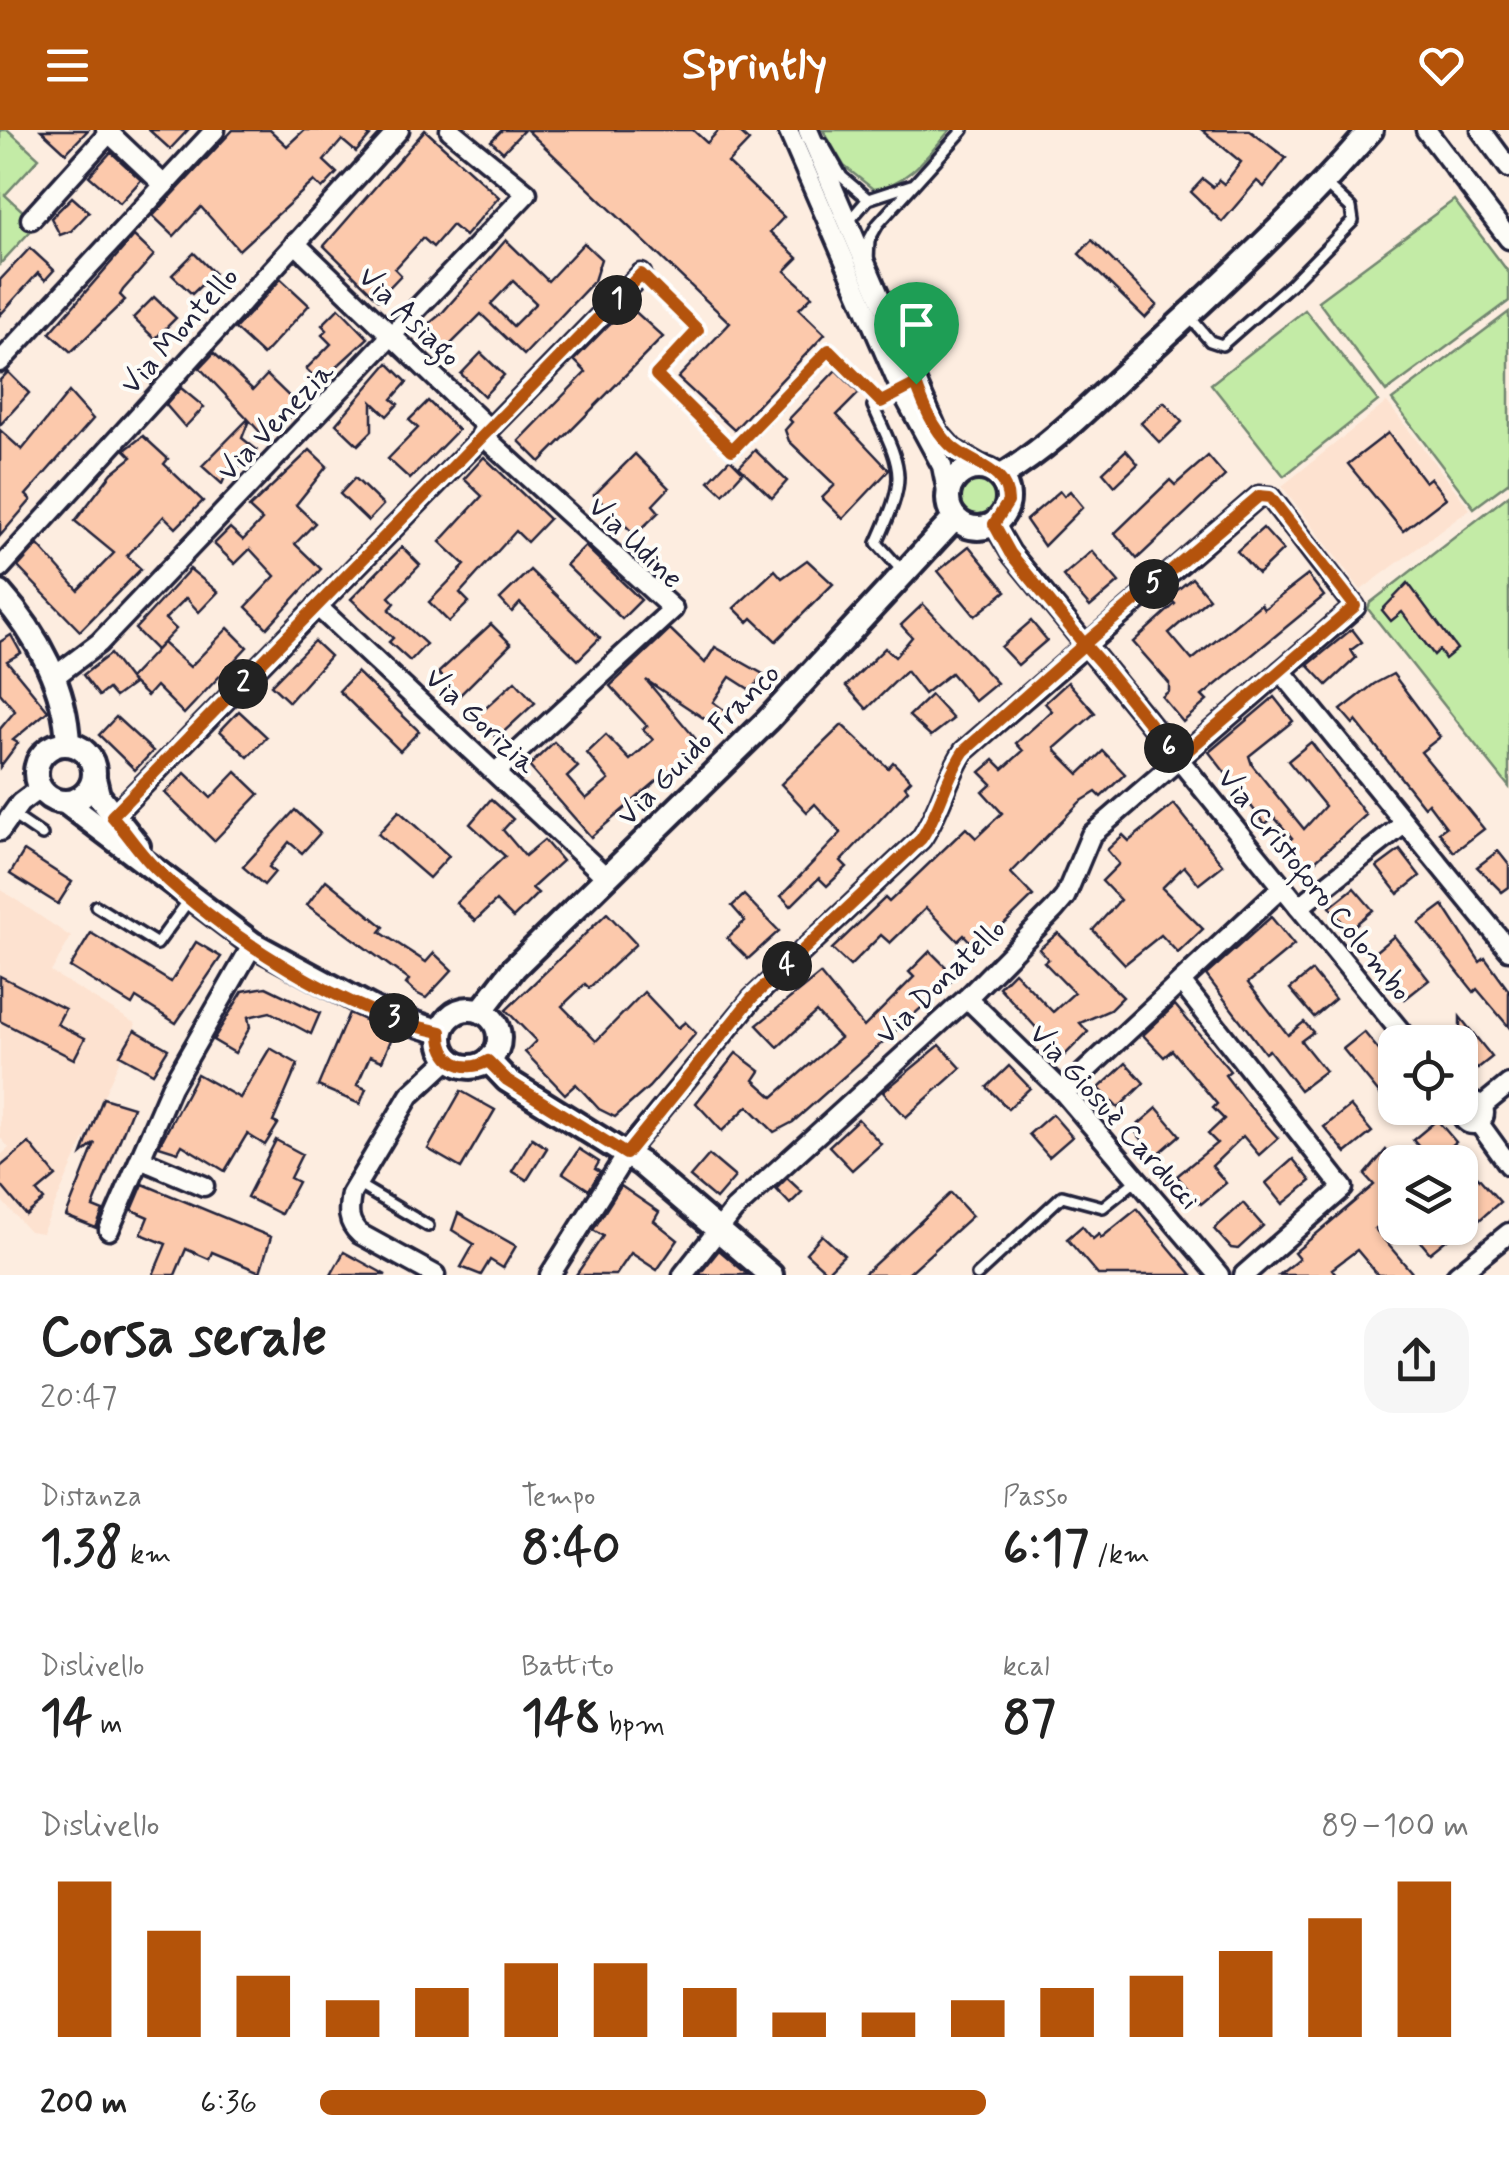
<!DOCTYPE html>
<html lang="it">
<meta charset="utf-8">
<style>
:root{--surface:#fff;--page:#f6f6f6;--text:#222;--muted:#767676;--accent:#b45309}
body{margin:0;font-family:Mynerve,sans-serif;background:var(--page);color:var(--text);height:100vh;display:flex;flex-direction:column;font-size:38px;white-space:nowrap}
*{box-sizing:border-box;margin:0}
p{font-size:32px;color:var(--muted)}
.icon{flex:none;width:55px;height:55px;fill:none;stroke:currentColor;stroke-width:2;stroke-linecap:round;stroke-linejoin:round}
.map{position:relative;height:1145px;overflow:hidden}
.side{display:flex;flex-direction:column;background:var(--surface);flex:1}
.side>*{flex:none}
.tools{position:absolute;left:1378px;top:895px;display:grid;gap:20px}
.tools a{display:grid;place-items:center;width:100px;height:100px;border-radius:20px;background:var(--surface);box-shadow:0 2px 8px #0004;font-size:50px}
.pin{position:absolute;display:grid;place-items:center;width:85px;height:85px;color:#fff;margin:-102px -42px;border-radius:50% 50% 50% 0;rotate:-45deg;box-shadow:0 0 10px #0007}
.pin .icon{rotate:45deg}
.km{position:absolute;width:50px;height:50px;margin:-25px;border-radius:50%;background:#222;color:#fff;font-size:28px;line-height:50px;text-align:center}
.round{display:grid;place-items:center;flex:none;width:105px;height:105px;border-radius:30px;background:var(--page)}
.head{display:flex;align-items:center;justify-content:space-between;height:170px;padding:0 40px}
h1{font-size:55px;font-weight:700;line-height:75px}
.metrics{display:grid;grid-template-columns:repeat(3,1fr);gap:15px;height:170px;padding:10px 40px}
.metrics div{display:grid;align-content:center}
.metrics b{font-size:50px;font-weight:700}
.metrics small{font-size:28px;font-weight:400}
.metrics p{font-size:28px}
.chart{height:280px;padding:20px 40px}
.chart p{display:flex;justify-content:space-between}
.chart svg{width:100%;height:180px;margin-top:10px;stroke:var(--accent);stroke-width:6}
ul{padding:0 40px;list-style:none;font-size:32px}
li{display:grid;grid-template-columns:160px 120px 1fr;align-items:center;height:75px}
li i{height:25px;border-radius:12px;background:var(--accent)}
header{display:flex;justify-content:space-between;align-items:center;height:130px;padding:0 40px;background:var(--accent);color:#fff;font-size:45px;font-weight:700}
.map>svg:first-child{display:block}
.built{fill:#fde2d0}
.green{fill:#c3eba6;stroke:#728670;stroke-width:2.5}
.building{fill:#fcc9ac;stroke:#22223b;stroke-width:2.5;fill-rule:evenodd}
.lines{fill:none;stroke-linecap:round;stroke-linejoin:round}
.lane-casing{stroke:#22223b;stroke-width:16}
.street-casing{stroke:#22223b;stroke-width:25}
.secondary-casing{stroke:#22223b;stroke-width:30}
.lane{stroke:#fdfcf7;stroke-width:9}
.street{stroke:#fdfcf7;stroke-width:18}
.secondary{stroke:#fdfcf7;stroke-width:22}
.route-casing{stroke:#fff;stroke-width:20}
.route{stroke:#b45309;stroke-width:12}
.labels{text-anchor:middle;stroke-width:8;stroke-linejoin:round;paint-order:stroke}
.street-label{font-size:30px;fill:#22223b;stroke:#fdfcf7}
</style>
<header><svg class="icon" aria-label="menu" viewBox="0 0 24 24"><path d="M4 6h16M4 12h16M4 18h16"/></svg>Sprintly<svg class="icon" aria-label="heart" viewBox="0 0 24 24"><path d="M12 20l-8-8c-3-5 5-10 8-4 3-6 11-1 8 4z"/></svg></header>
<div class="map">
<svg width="1509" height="1145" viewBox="0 0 1509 1145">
<rect width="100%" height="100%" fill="#fdede0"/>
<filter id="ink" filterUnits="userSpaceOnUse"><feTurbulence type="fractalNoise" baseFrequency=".01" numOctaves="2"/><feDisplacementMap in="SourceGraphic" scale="20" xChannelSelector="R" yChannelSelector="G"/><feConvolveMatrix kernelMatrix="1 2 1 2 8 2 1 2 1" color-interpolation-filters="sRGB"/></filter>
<g filter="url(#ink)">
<g class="built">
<path d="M1387 272 1470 379 1361 460 1282 356Z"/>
<path d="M0 759 71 807 51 842 136 894 42 1103 29 1101 0 1069V1026L9 1018 0 1007Z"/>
</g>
<g class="green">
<path d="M0 0H8L39 28 5 65 37 94 0 134Z"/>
<path d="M823 0H950C928 25 908 55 873 59L844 36Z"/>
<path d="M1454 70 1509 143V171L1386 262 1318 171Z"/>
<path d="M1305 180 1378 271 1284 346 1211 254Z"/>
<path d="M1509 182V352L1474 378 1392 270Z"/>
<circle cx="977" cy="367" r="19"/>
<path d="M1509 365V657L1368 479 1370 473Z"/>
</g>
<g class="building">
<path d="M41 0H88L66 23Z"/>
<path d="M149 0H188L170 19Z"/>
<path d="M233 0H270L287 16 304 0H362L370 6 356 22 342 10 324 31 337 43 322 59 314 51 239 120 201 77 174 106 153 86Z"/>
<path d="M425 0 499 67 465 106 452 95 433 117 423 108 395 139 401 145 378 169 324 116Z"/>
<path d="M502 0H524L503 22 491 11Z"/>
<path d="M527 0H693L707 13 719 0H737L749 11 728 33 784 87 770 102 798 128 785 141 812 166 799 179 825 204 734 300 678 248 730 193Z"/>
<path d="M1202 0H1249L1286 28 1264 57 1257 51 1222 92 1191 62 1203 49 1213 57 1219 50 1224 54 1241 32Z"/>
<path d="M111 22 141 50 120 73 89 46Z"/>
<path d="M72 67 89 82 71 101 60 105 51 88Z"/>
<path d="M134 106 154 125 123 160 120 165 125 170 71 222 50 203Z"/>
<path d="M506 110 548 151 584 113 601 129 594 151 524 225 481 184 441 224 419 202 442 183ZM513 151 536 173 513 196 491 174Z"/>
<path d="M1092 110 1157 175 1145 188 1079 124Z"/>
<path d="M30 118 54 140 45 150 38 143 0 185V150Z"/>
<path d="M194 123 214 143 192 164 172 145Z"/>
<path d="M281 149 309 175 263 225 235 199Z"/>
<path d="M154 167 176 188 155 209 133 188Z"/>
<path d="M628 175 663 207 540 332 519 311 586 242 574 230Z"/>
<path d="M339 178 368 208 320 252 306 239 331 214 322 205 327 200 322 195Z"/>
<path d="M214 223 253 260 267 245 300 277 267 310 249 290 242 308 257 320 241 337 233 328 222 354 202 336 248 289 200 238Z"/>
<path d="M481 223 504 245 484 266 461 244Z"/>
<path d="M388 233 407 252 392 269 398 274 387 286 372 272V301L358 315 336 294Z"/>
<path d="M836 240 859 263 837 285 889 340 843 389 822 368 835 355 789 311 785 300 792 292 789 289Z"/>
<path d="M8 242 29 263 0 295V250Z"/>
<path d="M181 258 204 277 185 297 166 275Z"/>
<path d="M69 262 93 289 26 365 31 370 0 406V300L22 320Z"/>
<path d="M428 271 458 300 410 349 388 329 418 298 409 290Z"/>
<path d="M1164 272 1182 292 1160 313 1141 293Z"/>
<path d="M1388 303 1425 352 1430 348 1446 368 1403 401 1348 334Z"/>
<path d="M143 306 168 329 164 334 203 371 176 398 164 386 127 426 141 439 80 501 18 437 38 415 78 460 114 423 75 391 112 343 132 327 125 320Z"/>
<path d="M310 320 327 336 296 375 315 393 295 414 321 439 267 498 246 477 275 446 250 419 235 434 214 414 230 398 243 410 262 390 249 378Z"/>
<path d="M755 320 787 351 772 368 739 337Z"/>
<path d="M1126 320 1138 334 1115 356 1103 342Z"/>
<path d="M635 324 669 358 653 375 659 382 635 405 594 365Z"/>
<path d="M1208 326 1225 346 1137 429 1115 403 1170 350 1175 355Z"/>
<path d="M484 327 549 389 527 412 516 401 460 463 469 472 449 492 429 472 465 435 440 412 482 366 464 349Z"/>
<path d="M730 329 743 342 723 364 709 351Z"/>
<path d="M355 348 383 375 368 391 340 364Z"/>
<path d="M1060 361 1064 366 1070 361 1083 377 1044 416 1026 390Z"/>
<path d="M1263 398 1283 420 1258 444 1237 421Z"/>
<path d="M585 416 641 470 622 489 566 435Z"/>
<path d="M969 416 1006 461 975 486 938 441Z"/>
<path d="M402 417 420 435 389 467 395 473 389 480 426 514 410 531 389 512 393 508 351 469Z"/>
<path d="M1092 421 1119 452 1090 477 1063 446Z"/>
<path d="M807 430 833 454 776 511 752 488 748 492 734 478 775 440 782 448Z"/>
<path d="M190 439 218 462 199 482 186 468 165 489 176 499 156 520 135 499Z"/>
<path d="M530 440 600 508 578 530 520 473 512 482 500 469Z"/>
<path d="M1308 445 1324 466 1202 566 1207 571 1183 592 1162 567 1169 561V553L1133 512 1175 474 1169 467 1192 448 1209 468 1169 503 1192 530 1261 474 1264 479Z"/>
<path d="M1408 453 1457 519 1445 529 1439 520 1434 525 1402 482 1391 491 1382 480Z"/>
<path d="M923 474 997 553 975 571 951 543 924 564 906 541 867 579 846 556 885 518 895 527 912 507 901 495Z"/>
<path d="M1031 491 1047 510 1018 535 1001 517Z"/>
<path d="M491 494 511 514 460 565 438 543Z"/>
<path d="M228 498 247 517 184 584 156 556 147 566 130 550 133 554 115 567 108 559 99 566 83 545 110 524 129 549 163 513 190 537Z"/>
<path d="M670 499 705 533 715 517 763 544 752 561 730 547 713 572 727 582 717 597 646 550 700 614 591 707 529 636 554 612 578 637 567 647 586 669 609 650 587 623 606 605 630 630 653 610 643 599 647 596 610 556Z"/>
<path d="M1352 499 1362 512 1351 520 1356 528 1327 555 1308 535Z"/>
<path d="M11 505 21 523 7 531 48 581 13 610 18 613 0 637V599L15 581 0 563V512Z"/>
<path d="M314 511 330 526 289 572 271 555Z"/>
<path d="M357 542 419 601 400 621 339 561Z"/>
<path d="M1393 544 1440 607 1421 622 1484 699 1454 722 1439 702 1446 697 1428 673 1424 677 1356 591 1353 594 1341 580 1374 554Z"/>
<path d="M515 551 535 573 497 608 475 588Z"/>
<path d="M1068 552 1095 583 1055 618 1057 622 1079 644 1103 621 1125 644 1101 667 1096 662 1080 672 1011 743 1033 766 978 820 964 805 958 811 926 778 890 813 881 805 850 836 832 819 885 768 889 772 966 698 976 708 1002 683 983 662 992 654 980 642 994 630 1003 639 1023 621 1016 613 1052 581 1045 573Z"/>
<path d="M931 565 953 589 931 606 909 586Z"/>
<path d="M1274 567 1293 591 1249 626 1252 635 1304 699 1325 676 1288 631 1311 612 1366 685 1304 741 1283 716 1292 708 1274 687 1265 694 1209 622Z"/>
<path d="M239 581 267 607 248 627 220 601Z"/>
<path d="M116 587 153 621 135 640 99 605Z"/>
<path d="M842 595 888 638 893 632 911 650 905 656 908 660 841 731 847 737 827 756 819 748 791 776 781 766 841 703 815 674 807 682 781 654Z"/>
<path d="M236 642 259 664 214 711 165 663 185 643 211 668Z"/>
<path d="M491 669 513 689 503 700 525 726 544 710 562 731 532 758 538 763 513 788 496 771 475 791 456 773 505 726 470 694Z"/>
<path d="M1174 674 1223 735 1199 754 1184 736 1162 758 1203 799 1178 823 1161 805 1125 834 1093 800 1120 770 1102 751 1119 734 1107 720 1123 705 1129 711Z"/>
<path d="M295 680 320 703 302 723 289 712 269 737 275 742 264 755 243 737Z"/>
<path d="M399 681 449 726 429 748 378 704Z"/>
<path d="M1400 720 1420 746 1398 764 1377 737Z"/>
<path d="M24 721 72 752 58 774 10 744Z"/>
<path d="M1498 721 1509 735V757L1502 762 1477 737Z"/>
<path d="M326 750 384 797 380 802 426 832 434 823 452 840 426 868 416 863 406 854 409 850 307 775Z"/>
<path d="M1354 758 1373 780 1349 800 1330 777Z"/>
<path d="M744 765 779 801 748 829 727 808 745 791 732 776Z"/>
<path d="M1443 775 1480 832 1485 828 1509 861V897L1477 859 1474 862 1419 793Z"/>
<path d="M607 783 636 814 589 858 585 854 562 876 596 911 644 862 678 898 685 892 696 903 649 957 615 987 599 979 576 954 565 964 525 922 536 911 506 880Z"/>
<path d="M1271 787 1294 815 1248 853 1288 905 1304 892 1313 902 1301 911 1325 941 1300 960 1269 920 1265 923 1206 845Z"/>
<path d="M91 803 171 852 196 812 221 827 176 893 136 868 132 875 70 837Z"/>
<path d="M1058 803 1123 867 1110 880 1080 893 1088 902 1063 927 999 857 1014 842 1053 882 1074 863 1044 832 1048 829 1039 819Z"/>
<path d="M1394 806 1429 850 1405 869 1370 826Z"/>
<path d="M930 821 956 847 793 992 774 1002 748 976 722 1001 696 973 736 923 760 941 754 950 773 967 840 908 816 882 778 917 757 895 820 844 864 897 914 847 909 842Z"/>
<path d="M1312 841 1335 869 1314 887 1290 859Z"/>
<path d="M0 846 65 879 57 894 85 908 74 929 0 891Z"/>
<path d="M266 857 320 883 311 904 270 882 248 887 250 897 235 923 213 910 243 861Z"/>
<path d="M1175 875 1230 941 1225 945 1244 970 1278 1008 1259 1025 1243 1006 1212 1036 1226 1053 1201 1074 1177 1046 1217 1013 1208 1004 1224 989 1213 978 1217 974 1172 920 1164 927 1143 905Z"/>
<path d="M349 883 394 903 382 931 370 926 357 955 366 959 360 974 318 956Z"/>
<path d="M1460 887 1492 927 1468 946 1460 937V912H1446L1460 901Z"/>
<path d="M135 900 168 919 153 943 120 925Z"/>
<path d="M1364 902 1395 940V983L1343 919Z"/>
<path d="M940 915 961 938 906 987 883 962Z"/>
<path d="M270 918 298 934 273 992 278 994 265 1015 247 1004 225 1041 182 1015 178 1022 159 1016 197 944 240 968Z"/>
<path d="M1126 933 1144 953 1118 978 1099 958Z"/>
<path d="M1009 936 1030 958 1008 979 987 957Z"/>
<path d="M461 961 495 980 461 1038 428 1019Z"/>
<path d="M103 968 133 977 93 1077 103 1081 96 1098 66 1086 95 1013 82 1024Z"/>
<path d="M1350 976 1372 1002 1346 1023 1324 997Z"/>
<path d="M1157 978 1180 1005 1156 1026 1133 999Z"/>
<path d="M1052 984 1072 1007 1049 1027 1029 1004Z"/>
<path d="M858 989 881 1014 852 1040 829 1016Z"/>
<path d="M1437 990 1456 1012 1432 1032 1413 1010Z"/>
<path d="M532 1008 547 1018 527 1050 512 1041Z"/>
<path d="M276 1010 302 1024 290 1048 298 1052 281 1084 247 1067Z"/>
<path d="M29 1013 56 1046 37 1062 44 1070 26 1085 0 1054V1037Z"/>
<path d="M579 1019 599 1032 595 1039 600 1042 589 1060 563 1043Z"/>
<path d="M1386 1020 1395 1030V1050L1381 1059 1395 1083 1375 1099 1414 1145H1378L1357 1120 1332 1139 1337 1145H1279L1299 1129 1294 1123 1374 1055 1365 1045Z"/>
<path d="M709 1025 735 1047 716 1069 690 1047Z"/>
<path d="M1293 1029 1311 1051 1283 1074 1266 1053Z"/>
<path d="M1478 1047 1500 1072 1476 1093 1460 1074V1063Z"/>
<path d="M787 1048 802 1062 790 1074 776 1059Z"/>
<path d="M143 1054 271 1107 260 1142 212 1122 209 1129 186 1119 175 1145H153L166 1114 141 1104 148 1087 132 1080Z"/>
<path d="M621 1056 659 1082 654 1091 678 1110 657 1140 631 1123 616 1145H576L603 1106 593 1100Z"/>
<path d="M951 1063 972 1086 907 1145H863Z"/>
<path d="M1243 1073 1263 1096 1238 1119 1231 1118 1214 1099Z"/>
<path d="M1137 1079 1192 1145H1098L1067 1109 1082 1096 1093 1109 1099 1104 1101 1108Z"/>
<path d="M458 1083 516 1116 503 1138 490 1130 481 1145 461 1137 474 1114 452 1100Z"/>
<path d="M1409 1098H1461L1430 1123Z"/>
<path d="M822 1105 844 1125 827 1142 806 1123Z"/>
<path d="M719 1120 747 1144 748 1145H699Z"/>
<path d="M344 1122 386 1145H331Z"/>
</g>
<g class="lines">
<defs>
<g id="lane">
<path d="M823 14 842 47 868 69"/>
<path d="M849 91 868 69 911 55"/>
<path d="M868 131 869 110 878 94 963 0"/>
<path d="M641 144 698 201 656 245 732 321 829 220 881 272"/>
<path d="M1189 186 1210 211 1222 215 1290 155 1353 91 1351 78 1325 54"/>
<path d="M900 261 873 276C903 342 908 344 877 413L905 444"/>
<path d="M11 684 42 705"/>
<path d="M96 776 157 814 189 770"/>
<path d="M357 1054 428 1096"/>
<path d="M977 1145 1062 1066 1103 1077 1138 1049"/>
</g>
<g id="street">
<path d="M106 0 164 55"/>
<path d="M788 0 901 260 942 336 948 366"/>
<path d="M808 0 938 302 953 319 991 341"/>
<path d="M1426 0 1509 109"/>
<path d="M1481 0 1509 38"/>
<path d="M31 89 109 3"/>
<path d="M295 113 488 298"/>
<path d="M0 232 215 0"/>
<path d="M481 304 673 479 496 642"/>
<path d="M994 394 1011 423 1409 912"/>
<path d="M0 438 399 0"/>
<path d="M317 476 606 747"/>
<path d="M1281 541 1509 820"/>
<path d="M54 547 99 513 527 63 450 0"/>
<path d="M113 686 641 144"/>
<path d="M0 701 20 673 40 658"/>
<path d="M1299 777 1405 693"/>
<path d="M1181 852 1343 1058 1244 1145"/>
<path d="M967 868 1063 962 1219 1145"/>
<path d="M1063 962 1282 757"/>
<circle cx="1473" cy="983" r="11"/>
<path d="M1482 976 1509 954"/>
<path d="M1478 992 1509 1035"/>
<path d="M140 1029 204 1056"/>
<path d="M109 1100 171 957 253 814"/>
<path d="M435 1145 360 1104C347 1092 348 1081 351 1064L410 965 449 929"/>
<path d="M550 1145 632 1015 753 868 921 709C940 681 946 649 964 621L1259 366 1270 367 1355 477 1091 705 1065 767 1054 780 967 868 734 1080 683 1145"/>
<path d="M1457 1145 1509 1103"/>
</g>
<g id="secondary">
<circle cx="978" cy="368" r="30"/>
<path d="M1000 347C1055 314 1100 266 1147 223 1225 151 1302 80 1371 0"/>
<path d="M0 463C38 505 66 558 68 614"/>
<circle cx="65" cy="643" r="29"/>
<path d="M94 648 98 665 138 716"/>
<path d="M65 672 253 814 377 881 441 902"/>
<circle cx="470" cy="908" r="29"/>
<path d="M481 881 514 838 768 590 955 388"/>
<path d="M489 931 507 950 641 1034 771 1145"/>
</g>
</defs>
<use href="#lane" class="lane-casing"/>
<use href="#street" class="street-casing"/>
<use href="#secondary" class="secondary-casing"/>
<use href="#lane" class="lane"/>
<use href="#street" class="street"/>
<use href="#secondary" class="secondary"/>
</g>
</g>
<g class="lines" filter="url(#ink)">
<defs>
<path id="route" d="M916 254 881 272 829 220 732 320 656 245 698 200 641 144 112 686C127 703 140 724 156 739 227 807 344 883 441 902 440 930 463 945 488 931L507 950 626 1024 752 868 921 709C940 681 945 649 964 621L1071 526 1096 504 1259 366 1270 367 1355 476 1178 629 1100 532 1084 514 1010 423 994 394 1008 372C1008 337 970 335 950 315 933 298 924 276 916 254"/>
</defs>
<use href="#route" class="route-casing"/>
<use href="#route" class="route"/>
</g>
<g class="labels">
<g class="street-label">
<text transform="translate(410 186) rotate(44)" y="10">Via Asiago</text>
<text transform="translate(179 200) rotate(-48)" y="10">Via Montello</text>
<text transform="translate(275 291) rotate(-46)" y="10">Via Venezia</text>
<text transform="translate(636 412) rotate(44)" y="10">Via Udine</text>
<text transform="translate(481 590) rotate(43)" y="10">Via Gorizia</text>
<text transform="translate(698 614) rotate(-45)" y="10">Via Guido Franco</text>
<text transform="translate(1315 754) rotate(51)" y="10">Via Cristoforo Colombo</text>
<text transform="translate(940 851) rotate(-44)" y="10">Via Donatello</text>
<text transform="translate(1115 986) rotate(48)" y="10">Via Giosuè Carducci</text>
</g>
</g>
</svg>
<div class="tools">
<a><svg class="icon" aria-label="locate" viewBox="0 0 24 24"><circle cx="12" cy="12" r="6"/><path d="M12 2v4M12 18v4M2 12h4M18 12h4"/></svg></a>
<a><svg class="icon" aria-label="layers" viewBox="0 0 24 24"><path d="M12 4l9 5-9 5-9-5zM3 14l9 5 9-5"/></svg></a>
</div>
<div class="pin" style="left:916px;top:254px;background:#1e9e55"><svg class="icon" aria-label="arrive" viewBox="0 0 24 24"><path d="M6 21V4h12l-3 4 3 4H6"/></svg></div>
<b class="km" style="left:617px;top:170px">1</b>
<b class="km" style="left:243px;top:554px">2</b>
<b class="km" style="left:394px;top:888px">3</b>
<b class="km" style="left:787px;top:836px">4</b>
<b class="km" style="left:1154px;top:454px">5</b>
<b class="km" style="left:1169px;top:618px">6</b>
</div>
<section class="side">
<div class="head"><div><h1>Corsa serale</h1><p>20:47</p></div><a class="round"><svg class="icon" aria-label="share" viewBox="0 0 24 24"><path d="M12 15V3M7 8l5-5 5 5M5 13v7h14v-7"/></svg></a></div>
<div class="metrics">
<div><p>Distanza</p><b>1.38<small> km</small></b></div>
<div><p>Tempo</p><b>8:40</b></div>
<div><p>Passo</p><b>6:17<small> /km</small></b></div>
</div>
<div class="metrics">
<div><p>Dislivello</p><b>14<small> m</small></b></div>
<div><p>Battito</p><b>148<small> bpm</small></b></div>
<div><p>kcal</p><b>87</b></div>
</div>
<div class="chart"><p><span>Dislivello</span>89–100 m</p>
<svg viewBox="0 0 160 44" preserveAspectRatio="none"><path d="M5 44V6M15 44V18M25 44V29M35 44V35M45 44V32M55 44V26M65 44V26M75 44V32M85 44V38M95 44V38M105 44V35M115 44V32M125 44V29M135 44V23M145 44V15M155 44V6"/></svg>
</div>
<ul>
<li><b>200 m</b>6:36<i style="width:58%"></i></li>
</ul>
</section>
